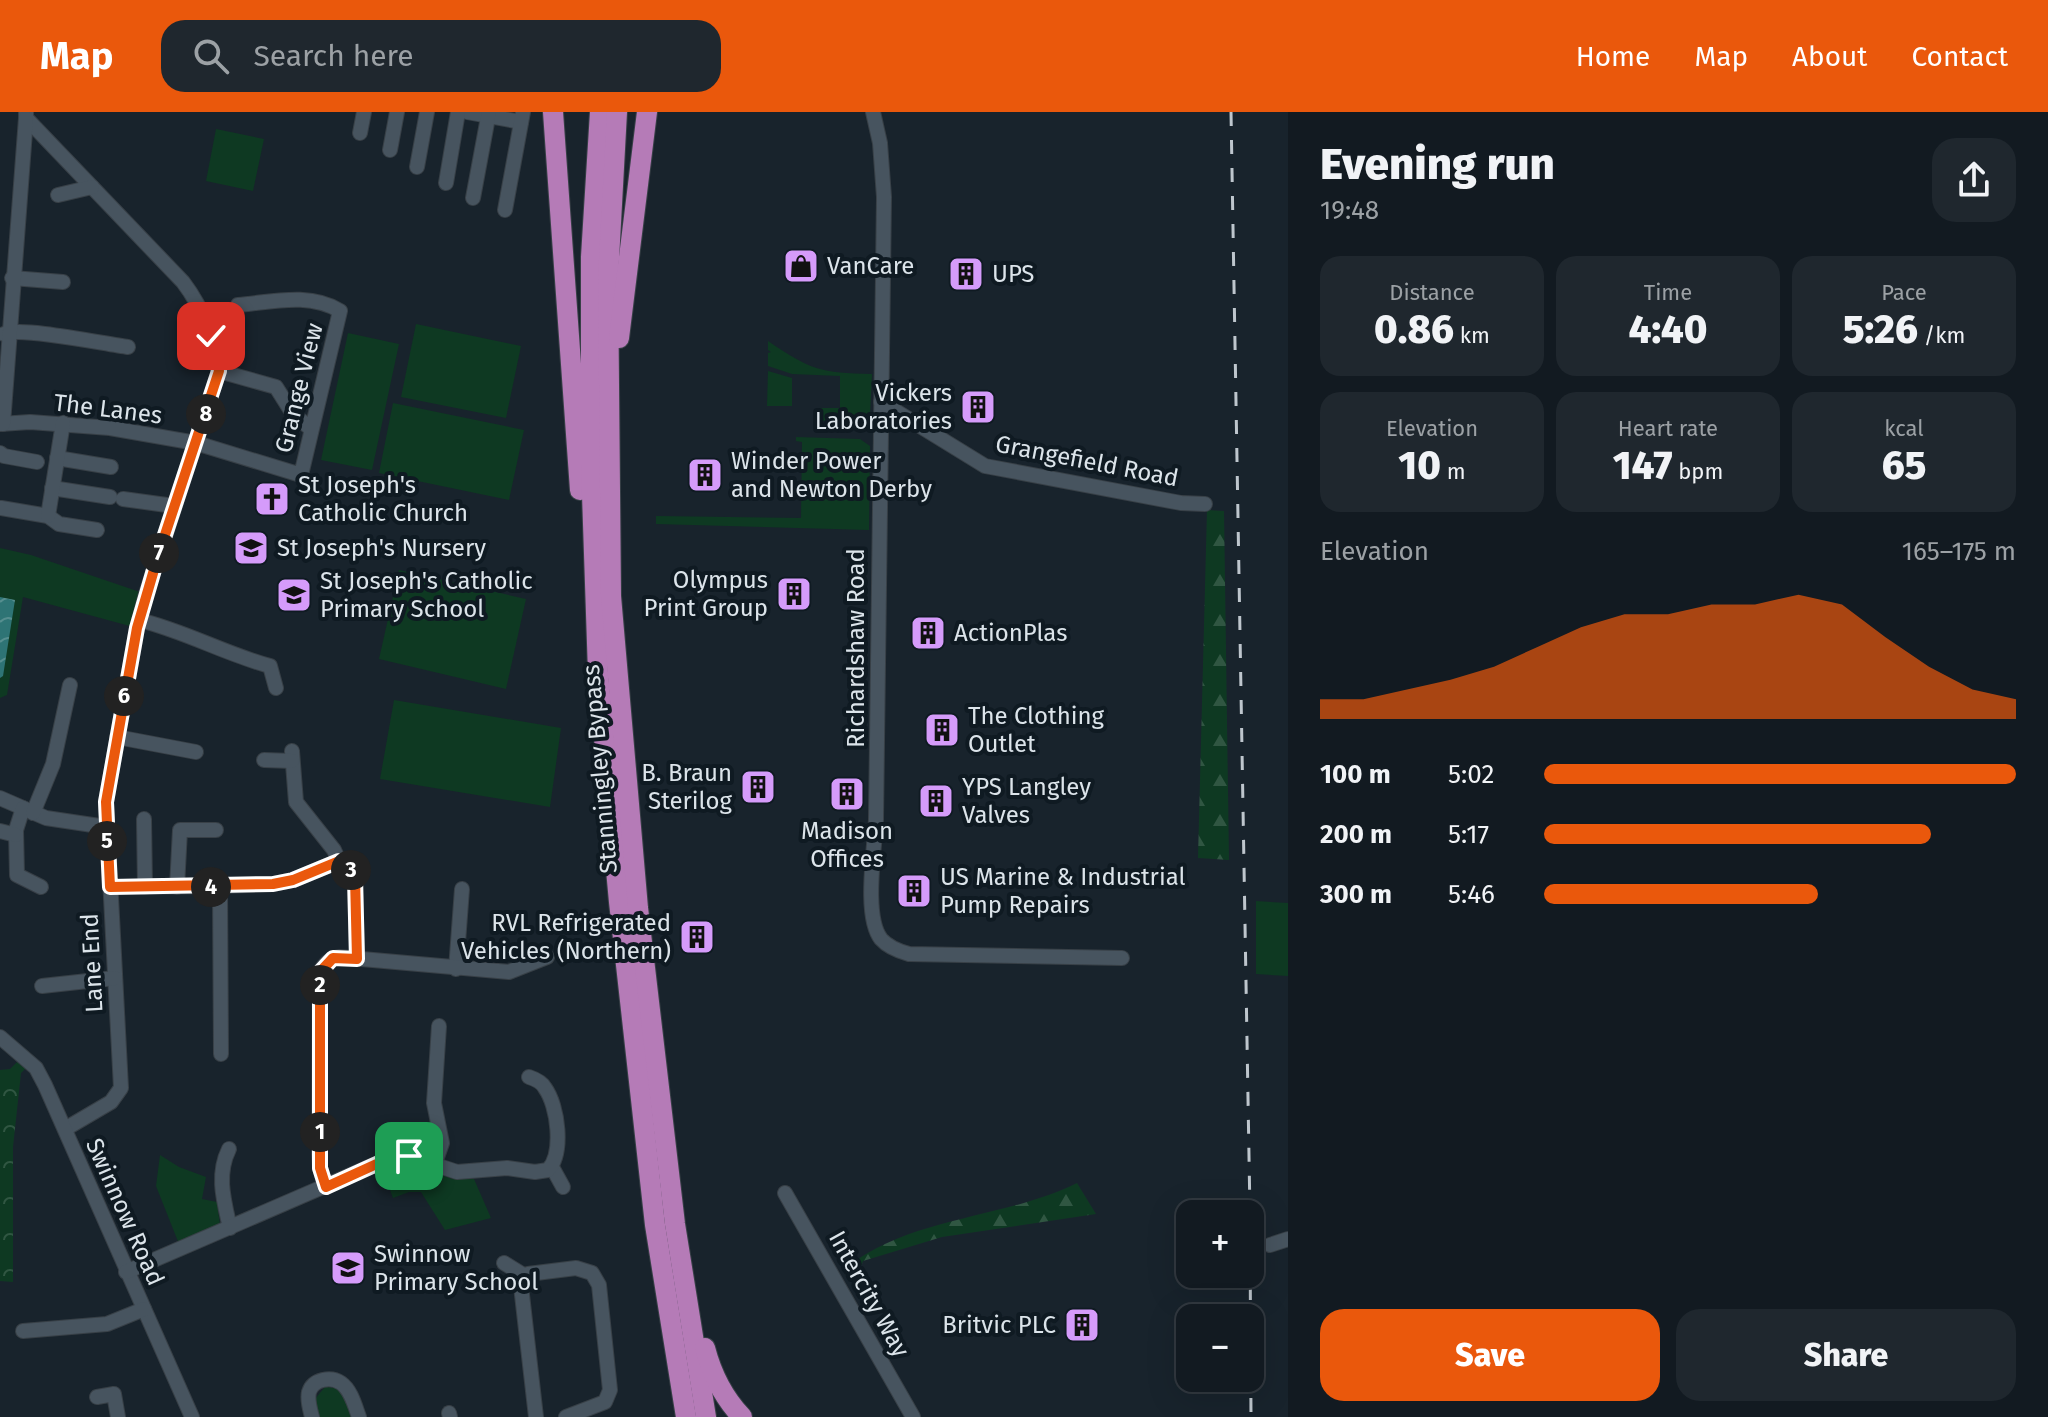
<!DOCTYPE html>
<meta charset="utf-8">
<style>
:root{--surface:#121a21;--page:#1f272e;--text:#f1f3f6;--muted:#9ca1a5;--line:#31383f;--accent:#ea580c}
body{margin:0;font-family:"Fira Sans",sans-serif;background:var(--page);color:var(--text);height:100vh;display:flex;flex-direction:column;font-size:30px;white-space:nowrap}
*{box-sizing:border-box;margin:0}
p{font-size:26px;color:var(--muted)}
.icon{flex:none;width:44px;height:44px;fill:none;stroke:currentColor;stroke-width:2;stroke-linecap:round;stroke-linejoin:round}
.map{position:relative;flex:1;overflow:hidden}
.side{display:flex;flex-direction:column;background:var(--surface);width:760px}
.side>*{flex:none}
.buttons{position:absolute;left:1176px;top:1088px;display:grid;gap:16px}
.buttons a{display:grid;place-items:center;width:88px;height:88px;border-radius:16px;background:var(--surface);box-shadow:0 8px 32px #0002,0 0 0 2px var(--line);font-size:40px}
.pin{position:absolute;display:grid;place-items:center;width:68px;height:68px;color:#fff;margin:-34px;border-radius:16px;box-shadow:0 4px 12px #0006}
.km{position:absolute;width:40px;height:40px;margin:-20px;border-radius:50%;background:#222;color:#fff;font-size:22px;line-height:40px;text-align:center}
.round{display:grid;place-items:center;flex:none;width:84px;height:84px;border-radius:24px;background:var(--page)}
.head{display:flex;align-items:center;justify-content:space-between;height:136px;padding:0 32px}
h1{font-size:44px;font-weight:800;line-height:60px}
.metrics{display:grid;grid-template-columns:repeat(3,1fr);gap:12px;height:136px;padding:8px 32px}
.metrics div{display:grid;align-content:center;border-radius:20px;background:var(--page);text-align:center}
.metrics b{font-size:40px;font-weight:800}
.metrics small{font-size:22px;font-weight:400}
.metrics p{font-size:22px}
.chart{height:224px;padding:16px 32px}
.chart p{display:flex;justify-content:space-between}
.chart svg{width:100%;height:144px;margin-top:8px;fill:var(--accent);opacity:.7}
.cta{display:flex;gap:16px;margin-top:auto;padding:16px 32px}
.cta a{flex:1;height:92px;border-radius:24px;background:var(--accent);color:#fff;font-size:32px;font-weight:800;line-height:92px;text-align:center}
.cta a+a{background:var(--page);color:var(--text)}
ul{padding:0 32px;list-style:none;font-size:26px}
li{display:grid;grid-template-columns:128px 96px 1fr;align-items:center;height:60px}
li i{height:20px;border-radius:10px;background:var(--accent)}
header{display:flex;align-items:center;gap:48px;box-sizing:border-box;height:112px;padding:0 40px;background:var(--accent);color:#fff}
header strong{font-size:38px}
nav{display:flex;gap:44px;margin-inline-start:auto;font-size:28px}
.search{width:560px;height:72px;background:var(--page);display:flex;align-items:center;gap:20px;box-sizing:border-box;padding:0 28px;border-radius:24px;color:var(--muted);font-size:30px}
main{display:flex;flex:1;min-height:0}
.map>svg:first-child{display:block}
.grass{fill:#0e3922}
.forest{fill:url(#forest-firs)}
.park{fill:url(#park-crowns)}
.water{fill:url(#water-waves)}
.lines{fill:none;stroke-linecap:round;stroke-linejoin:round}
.minor-casing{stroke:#384047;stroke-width:16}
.highway-casing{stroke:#384047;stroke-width:22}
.minor{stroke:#47545f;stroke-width:14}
.highway{stroke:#b57bb7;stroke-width:20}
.rail{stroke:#bec6cd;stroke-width:3;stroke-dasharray:14 14;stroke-linecap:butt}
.route-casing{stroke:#fff;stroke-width:16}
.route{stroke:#ea580c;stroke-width:10}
.labels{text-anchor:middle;stroke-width:8;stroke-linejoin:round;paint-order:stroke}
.poi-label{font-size:24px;fill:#dce4ea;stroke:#0f1a22;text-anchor:start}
.street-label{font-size:24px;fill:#dce4ea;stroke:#0f1a22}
</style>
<header>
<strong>Map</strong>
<div class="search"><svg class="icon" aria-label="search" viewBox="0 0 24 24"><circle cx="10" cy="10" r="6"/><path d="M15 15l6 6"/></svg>Search here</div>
<nav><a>Home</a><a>Map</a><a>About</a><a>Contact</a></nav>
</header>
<main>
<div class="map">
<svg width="1288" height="1305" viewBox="0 0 1288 1305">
<defs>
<pattern id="forest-firs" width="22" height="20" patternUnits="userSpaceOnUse" patternTransform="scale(2)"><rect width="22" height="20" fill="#0e3922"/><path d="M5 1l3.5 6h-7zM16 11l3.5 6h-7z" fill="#305642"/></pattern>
<pattern id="park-crowns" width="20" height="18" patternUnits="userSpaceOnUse" patternTransform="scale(2)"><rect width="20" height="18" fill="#0e3922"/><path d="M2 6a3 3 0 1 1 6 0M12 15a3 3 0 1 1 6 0" fill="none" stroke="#305642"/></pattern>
<pattern id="water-waves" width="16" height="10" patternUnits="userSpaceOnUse" patternTransform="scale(2)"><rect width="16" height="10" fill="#2e7475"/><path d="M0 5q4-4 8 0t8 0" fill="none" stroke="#568e8f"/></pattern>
</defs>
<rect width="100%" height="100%" fill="#18232c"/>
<g class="grass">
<path d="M216 17 264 27 253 79 206 69Z"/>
<path d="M416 212 521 234 506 306 401 285Z"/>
<path d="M348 221 399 232 372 358 321 348Z"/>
<path d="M768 229C811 258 820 261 872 262L870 303 859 308 816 309 817 296H840V264L792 262 768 254V241L771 240 768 238Z"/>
<path d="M768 259 792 266V294H767Z"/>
<path d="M393 291 524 318 509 388 379 361Z"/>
<path d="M796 325 860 327 870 334 869 418 656 412V404L801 406 802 330 796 329Z"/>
<path d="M0 436 31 443 146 482 137 516 23 485 7 583 0 586Z"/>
<path d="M399 458 526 487 506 577 379 547Z"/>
<path d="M394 588 561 616 550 695 380 667Z"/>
<path d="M1256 789 1288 791V864L1256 862Z"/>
<path d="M160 1043 179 1055 206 1065 202 1087 217 1090 220 1113 179 1132 156 1074Z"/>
<path d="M401 1052 414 1053 453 1067H474L491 1106 445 1118 421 1080H409L393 1086 383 1059Z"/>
<path d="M325 1275C345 1274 348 1290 354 1305H317L314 1288Z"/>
</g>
<g class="forest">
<path d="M1207 398 1224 399 1229 748 1198 746Z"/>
<path d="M1077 1071 1096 1102 942 1125 863 1149 856 1170 847 1155C913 1104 1004 1107 1077 1071Z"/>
</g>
<path class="park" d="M23 944 31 951 21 961 13 1035V1170L0 1169V958L10 957Z"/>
<path class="water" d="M0 485 15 488 3 564 0 566Z"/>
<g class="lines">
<defs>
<g id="minor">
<path d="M26 0V6L183 170C205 199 211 223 219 259L146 482 137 516 106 690 121 976 111 990 65 1017"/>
<path d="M467 0 521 10"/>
<path d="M873 0 880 31 884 85 876 707C875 735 863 804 881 827 888 835 898 839 909 842L1122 846"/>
<path d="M360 21 364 0"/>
<path d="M390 38 397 0"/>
<path d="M417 55 427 0"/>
<path d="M446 71 458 0"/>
<path d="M58 83 92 75"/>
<path d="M473 86 489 0"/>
<path d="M505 98 523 0"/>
<path d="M12 166 63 170"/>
<path d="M4 222C21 214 104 232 128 235"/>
<path d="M881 290 985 354 1181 391 1205 392"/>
<path d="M0 312 30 310 110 316 196 331 301 363 340 199C310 180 272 190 238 193L227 241 219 259 276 275 293 302 310 316"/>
<path d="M3 312 26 6"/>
<path d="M0 341 4 344 37 350"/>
<path d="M57 346 111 355"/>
<path d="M52 376 110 385"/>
<path d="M123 387 174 394"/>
<path d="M1 396 48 404 59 412 97 418"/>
<path d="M48 404 63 311"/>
<path d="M139 508C185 519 225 542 270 554L276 576"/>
<path d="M117 625 196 640"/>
<path d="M292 639 296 690 334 738 339 749 349 755 355 765 357 847"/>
<path d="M264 648 292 649"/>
<path d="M0 686 46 706 106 715"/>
<path d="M23 696 16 718 17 763 41 775"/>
<path d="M33 701 53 652 70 573"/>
<path d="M144 707 145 775"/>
<path d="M0 719 16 723"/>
<path d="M220 774 273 772 293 768 339 749"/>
<path d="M110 775 220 774 221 942"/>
<path d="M177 775 180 718H216"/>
<path d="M456 857 462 777"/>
<path d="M42 874 115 866"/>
<path d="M0 925 36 956 45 973 192 1305"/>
<path d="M229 1037C216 1063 224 1089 230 1116"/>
<path d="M435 1051 442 1031 434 991 439 914"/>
<path d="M552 1055 563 1075"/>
<path d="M326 1075 320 1056 319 1042 320 860C325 851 329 847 339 845L509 860 547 845"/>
<path d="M785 1081 913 1305"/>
<path d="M1270 1133 1288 1127"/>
<path d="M504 1151 525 1164"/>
<path d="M126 1160 392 1045 409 1044 457 1060 507 1056 535 1060 548 1058C564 1041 558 994 545 976 542 970 535 967 529 965"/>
<path d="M23 1219 107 1212 144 1197"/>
<path d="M97 1285 114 1282 118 1305"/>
<path d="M449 1301 450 1305"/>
<path d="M312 1305C310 1297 307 1288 309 1280 313 1267 331 1264 341 1271 351 1278 355 1294 359 1305"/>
<path d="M536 1305 521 1174 528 1162 576 1156 592 1161 599 1173 610 1278 605 1290 566 1305"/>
</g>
<g id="highway">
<path d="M553 0 580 378"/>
<path d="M600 0 591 145V352L598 561 619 790 655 1113 686 1305"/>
<path d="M617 0 608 166 611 484 638 796 675 1112 706 1305"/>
<path d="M619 226 647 0"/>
<path d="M705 1236C712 1263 723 1285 742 1305"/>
</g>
</defs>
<use href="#minor" class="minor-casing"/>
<use href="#highway" class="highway-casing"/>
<use href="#minor" class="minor"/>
<use href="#highway" class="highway"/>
<g class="rail">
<path d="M1231 0 1250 1102"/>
<path d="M1250 1118 1251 1305"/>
</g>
</g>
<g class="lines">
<defs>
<path id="route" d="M211 224 219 259 158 444 137 516 106 690 110 775 273 772 293 768 339 749 349 755 355 765 357 847 333 846 320 860V1056L326 1075 392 1045 409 1044"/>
</defs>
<use href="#route" class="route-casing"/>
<use href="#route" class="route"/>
</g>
<defs>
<symbol id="shop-square" viewBox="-11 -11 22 22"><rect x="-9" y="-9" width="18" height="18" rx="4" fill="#d59bfa" stroke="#0f1a22"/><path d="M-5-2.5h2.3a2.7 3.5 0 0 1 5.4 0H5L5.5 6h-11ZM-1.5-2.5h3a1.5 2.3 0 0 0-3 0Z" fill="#111"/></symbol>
<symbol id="building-square" viewBox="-11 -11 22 22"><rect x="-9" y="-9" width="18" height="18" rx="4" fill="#d59bfa" stroke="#0f1a22"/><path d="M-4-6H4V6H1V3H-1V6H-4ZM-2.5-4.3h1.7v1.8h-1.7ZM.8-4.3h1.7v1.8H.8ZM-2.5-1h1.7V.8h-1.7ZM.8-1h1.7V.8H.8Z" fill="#111"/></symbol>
<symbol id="church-square" viewBox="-11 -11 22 22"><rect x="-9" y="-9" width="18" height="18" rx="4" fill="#d59bfa" stroke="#0f1a22"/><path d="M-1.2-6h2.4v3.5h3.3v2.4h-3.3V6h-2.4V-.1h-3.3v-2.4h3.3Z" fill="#111"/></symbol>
<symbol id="school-square" viewBox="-11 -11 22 22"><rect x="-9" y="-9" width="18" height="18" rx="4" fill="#d59bfa" stroke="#0f1a22"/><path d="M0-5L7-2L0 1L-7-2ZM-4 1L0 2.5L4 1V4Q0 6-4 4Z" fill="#111"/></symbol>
</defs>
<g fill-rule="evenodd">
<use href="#shop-square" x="781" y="134" width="40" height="40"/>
<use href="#building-square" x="946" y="142" width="40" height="40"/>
<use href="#building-square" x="958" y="275" width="40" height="40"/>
<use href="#building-square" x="685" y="343" width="40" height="40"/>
<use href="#church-square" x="252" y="367" width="40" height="40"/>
<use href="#school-square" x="231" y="416" width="40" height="40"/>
<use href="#building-square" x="774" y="462" width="40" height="40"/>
<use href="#school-square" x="274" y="463" width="40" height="40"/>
<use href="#building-square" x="908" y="501" width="40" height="40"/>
<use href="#building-square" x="922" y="598" width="40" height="40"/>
<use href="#building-square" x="738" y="655" width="40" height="40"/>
<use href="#building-square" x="827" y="662" width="40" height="40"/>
<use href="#building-square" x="916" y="669" width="40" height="40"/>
<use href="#building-square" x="894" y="759" width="40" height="40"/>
<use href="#building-square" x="677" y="805" width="40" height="40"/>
<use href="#school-square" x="328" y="1136" width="40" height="40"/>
<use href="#building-square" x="1062" y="1193" width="40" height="40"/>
</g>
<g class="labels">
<g class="poi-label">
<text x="827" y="162">VanCare</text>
<text x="992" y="170">UPS</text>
<text x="952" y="289" text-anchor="end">Vickers<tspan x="952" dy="28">Laboratories</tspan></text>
<text x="731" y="357">Winder Power<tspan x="731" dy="28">and Newton Derby</tspan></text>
<text x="298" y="381">St Joseph's<tspan x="298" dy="28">Catholic Church</tspan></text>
<text x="277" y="444">St Joseph's Nursery</text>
<text x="768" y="476" text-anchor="end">Olympus<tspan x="768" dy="28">Print Group</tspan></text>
<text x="320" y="477">St Joseph's Catholic<tspan x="320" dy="28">Primary School</tspan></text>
<text x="954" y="529">ActionPlas</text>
<text x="968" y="612">The Clothing<tspan x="968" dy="28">Outlet</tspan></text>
<text x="732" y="669" text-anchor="end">B. Braun<tspan x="732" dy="28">Sterilog</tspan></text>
<text x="962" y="683">YPS Langley<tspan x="962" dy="28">Valves</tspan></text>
<text x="847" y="727" text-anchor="middle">Madison<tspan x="847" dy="28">Offices</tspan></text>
<text x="940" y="773">US Marine &amp; Industrial<tspan x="940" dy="28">Pump Repairs</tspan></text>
<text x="671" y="819" text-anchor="end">RVL Refrigerated<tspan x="671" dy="28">Vehicles (Northern)</tspan></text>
<text x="374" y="1150">Swinnow<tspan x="374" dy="28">Primary School</tspan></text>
<text x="1056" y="1221" text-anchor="end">Britvic PLC</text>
</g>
<g class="street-label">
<text transform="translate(299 276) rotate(-76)" y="8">Grange View</text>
<text transform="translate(108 297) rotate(7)" y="8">The Lanes</text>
<text transform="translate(1087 349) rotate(11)" y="8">Grangefield Road</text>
<text transform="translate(856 536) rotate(-90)" y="8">Richardshaw Road</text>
<text transform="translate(600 657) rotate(-95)" y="8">Stanningley Bypass</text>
<text transform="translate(92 851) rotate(-93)" y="8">Lane End</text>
<text transform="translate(125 1100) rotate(66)" y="8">Swinnow Road</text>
<text transform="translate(869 1182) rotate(61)" y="8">Intercity Way</text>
</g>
</g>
</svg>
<div class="buttons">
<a>+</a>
<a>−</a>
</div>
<div class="pin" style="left:409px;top:1044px;background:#1e9e55"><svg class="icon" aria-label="arrive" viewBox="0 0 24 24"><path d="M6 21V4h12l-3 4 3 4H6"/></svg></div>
<div class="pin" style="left:211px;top:224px;background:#d93025"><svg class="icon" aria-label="check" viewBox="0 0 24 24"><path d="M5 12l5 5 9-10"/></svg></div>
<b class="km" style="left:320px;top:1020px">1</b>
<b class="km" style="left:320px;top:873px">2</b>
<b class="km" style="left:351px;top:758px">3</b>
<b class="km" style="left:211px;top:775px">4</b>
<b class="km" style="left:107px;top:729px">5</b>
<b class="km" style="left:124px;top:584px">6</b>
<b class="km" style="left:159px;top:441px">7</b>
<b class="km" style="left:206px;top:302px">8</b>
</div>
<section class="side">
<div class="head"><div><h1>Evening run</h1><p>19:48</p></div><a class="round"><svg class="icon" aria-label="share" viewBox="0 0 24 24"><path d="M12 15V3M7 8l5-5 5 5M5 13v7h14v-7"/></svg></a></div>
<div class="metrics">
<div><p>Distance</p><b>0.86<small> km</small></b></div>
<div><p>Time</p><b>4:40</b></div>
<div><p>Pace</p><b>5:26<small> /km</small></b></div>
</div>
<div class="metrics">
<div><p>Elevation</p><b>10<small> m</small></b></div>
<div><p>Heart rate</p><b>147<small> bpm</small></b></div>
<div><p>kcal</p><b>65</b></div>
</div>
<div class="chart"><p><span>Elevation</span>165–175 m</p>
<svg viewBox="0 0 160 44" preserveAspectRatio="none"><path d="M0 44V38L10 38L20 35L30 32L40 28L50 22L60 16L70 12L80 12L90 9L100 9L110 6L120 9L130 19L140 28L150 35L160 38V44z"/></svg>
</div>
<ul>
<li><b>100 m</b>5:02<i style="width:100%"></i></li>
<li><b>200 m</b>5:17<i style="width:82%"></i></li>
<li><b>300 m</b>5:46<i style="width:58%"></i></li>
</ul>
<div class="cta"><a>Save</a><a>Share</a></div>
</section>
</main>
